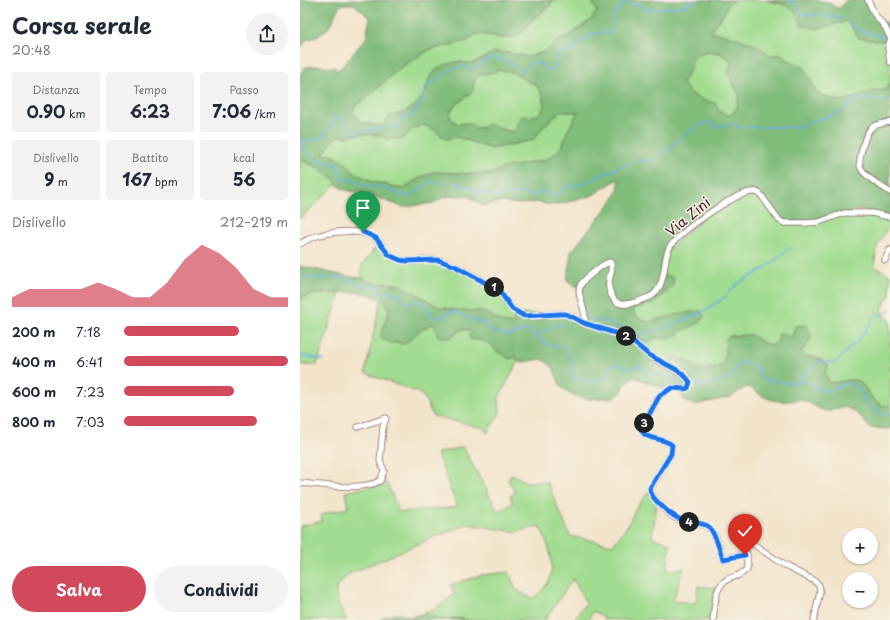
<!DOCTYPE html>
<html lang="it">
<meta charset="utf-8">
<style>
:root{--surface:#fff;--page:#f2f2f3;--text:#1f2937;--muted:#747a83;--accent:#d1495b}
body{margin:0;font-family:"Playpen Sans",sans-serif;background:var(--page);color:var(--text);height:100vh;display:flex;flex-direction:column;font-size:15px;white-space:nowrap}
*{box-sizing:border-box;margin:0}
p{font-size:13px;color:var(--muted)}
.icon{flex:none;width:22px;height:22px;fill:none;stroke:currentColor;stroke-width:2;stroke-linecap:round;stroke-linejoin:round}
.map{position:relative;flex:1;overflow:hidden}
.panel{display:flex;flex-direction:column;background:var(--surface);width:300px}
.panel>*{flex:none}
.tools{position:absolute;left:542px;top:528px;display:grid;gap:8px}
.tools a{display:grid;place-items:center;width:36px;height:36px;border-radius:50%;background:var(--surface);box-shadow:0 1px 3px #0004;font-size:20px}
.pin{position:absolute;display:grid;place-items:center;width:34px;height:34px;color:#fff;margin:-41px -17px;border-radius:50% 50% 50% 0;rotate:-45deg;box-shadow:0 0 4px #0007}
.pin .icon{rotate:45deg}
.km{position:absolute;width:20px;height:20px;margin:-10px;border-radius:50%;background:#222;color:#fff;font-size:11px;line-height:20px;text-align:center}
.round{display:grid;place-items:center;flex:none;width:42px;height:42px;border-radius:21px;background:var(--page)}
.headline{display:flex;align-items:center;justify-content:space-between;height:68px;padding:0 12px}
h1{font-size:22px;font-weight:700;line-height:30px}
.metrics{display:grid;grid-template-columns:repeat(3,1fr);gap:6px;height:68px;padding:4px 12px}
.metrics div{display:grid;align-content:center;border-radius:4px;background:var(--page);text-align:center}
.metrics b{font-size:17px;font-weight:700}
.metrics small{font-size:11px;font-weight:400}
.metrics p{font-size:11px}
.chart{height:112px;padding:8px 12px}
.chart p{display:flex;justify-content:space-between}
.chart svg{width:100%;height:72px;margin-top:4px;fill:var(--accent);opacity:.7}
.button{display:flex;gap:8px;margin-top:auto;padding:8px 12px}
.button a{flex:1;height:46px;border-radius:24px;background:var(--accent);color:#fff;font-size:16px;font-weight:700;line-height:46px;text-align:center}
.button a+a{background:var(--page);color:var(--text)}
ul{padding:0 12px;list-style:none;font-size:13px}
li{display:grid;grid-template-columns:64px 48px 1fr;align-items:center;height:30px}
li i{height:10px;border-radius:5px;background:var(--accent)}
main{display:flex;flex:1;min-height:0}
.map>svg:first-child{display:block}
.green{fill:#a1dc90;stroke:#767e5e}
.forest{fill:#80bc7a;stroke:#656e52;fill-rule:evenodd}
.lines{fill:none;stroke-linecap:round;stroke-linejoin:round}
.stream{stroke:#6cabdf;stroke-width:1.5}
.minor-casing{stroke:#856463;stroke-width:7}
.minor{stroke:#fff;stroke-width:5.5}
.route-casing{stroke:#fff;stroke-width:8}
.route{stroke:#1a73e8;stroke-width:5}
.labels{text-anchor:middle;stroke-width:3;stroke-linejoin:round;paint-order:stroke}
.street-label{font-size:14px;fill:#4a1f2b;stroke:#f7f3e8}
</style>
<main>
<section class="panel">
<div class="headline"><div><h1>Corsa serale</h1><p>20:48</p></div><a class="round"><svg class="icon" aria-label="share" viewBox="0 0 24 24"><path d="M12 15V3M7 8l5-5 5 5M5 13v7h14v-7"/></svg></a></div>
<div class="metrics">
<div><p>Distanza</p><b>0.90<small> km</small></b></div>
<div><p>Tempo</p><b>6:23</b></div>
<div><p>Passo</p><b>7:06<small> /km</small></b></div>
</div>
<div class="metrics">
<div><p>Dislivello</p><b>9<small> m</small></b></div>
<div><p>Battito</p><b>167<small> bpm</small></b></div>
<div><p>kcal</p><b>56</b></div>
</div>
<div class="chart"><p><span>Dislivello</span>212–219 m</p>
<svg viewBox="0 0 160 44" preserveAspectRatio="none"><path d="M0 44V38L10 33L20 33L30 33L40 33L50 29L60 33L70 38L80 38L90 29L100 15L110 6L120 11L130 20L140 33L150 38L160 38V44z"/></svg>
</div>
<ul>
<li><b>200 m</b>7:18<i style="width:70%"></i></li>
<li><b>400 m</b>6:41<i style="width:100%"></i></li>
<li><b>600 m</b>7:23<i style="width:67%"></i></li>
<li><b>800 m</b>7:03<i style="width:81%"></i></li>
</ul>
<div class="button"><a>Salva</a><a>Condividi</a></div>
</section>
<div class="map">
<svg width="590" height="620" viewBox="0 0 590 620">
<rect width="100%" height="100%" fill="#f7f3e8"/>
<filter id="ink" filterUnits="userSpaceOnUse"><feTurbulence type="fractalNoise" baseFrequency=".025" numOctaves="2"/><feDisplacementMap in="SourceGraphic" scale="8" xChannelSelector="R" yChannelSelector="G"/><feConvolveMatrix kernelMatrix="1 2 1 2 8 2 1 2 1" color-interpolation-filters="sRGB"/></filter>
<filter id="wash" filterUnits="userSpaceOnUse"><feTurbulence type="fractalNoise" baseFrequency=".012" numOctaves="4" result="noise"/><feDisplacementMap in="SourceGraphic" scale="16" xChannelSelector="R" yChannelSelector="G"/><feGaussianBlur stdDeviation="0.9" result="paint"/><feColorMatrix in="noise" values="0 0 0 0 0 0 0 0 0 0 0 0 0 0 0 0 0 1.4 0 .05"/><feComposite in="paint" operator="in"/></filter>
<g filter="url(#wash)">
<rect width="100%" height="100%" fill="#f2e4ca"/>
<g class="green">
<path d="M254 0H291L297 11 291 20 268 36 253 44 246 51 228 57 211 53 195 52 174 63 155 62 129 78C126 94 119 106 103 113 91 118 92 113 82 126L61 122 53 113 55 105 63 101 100 68 129 50 167 41 176 34 189 35 202 38 225 30 232 20 250 6Z"/>
<path d="M434 0H465L489 6 518 29 547 21 559 38 590 42V83L585 90 571 91 557 97 542 101 526 97 516 92 504 67 492 62 481 55H469C454 41 431 36 411 32 414 23 415 25 420 19 426 13 425 5 434 0Z"/>
<path d="M406 51 420 53 432 61 428 74 439 94 437 108 430 116 419 111 415 103C399 100 392 96 382 83L391 68 393 57Z"/>
<path d="M197 70 213 72 220 76 224 80 236 84C238 89 242 93 243 98 247 115 235 118 222 116L217 122 216 130 212 132 187 124 184 127 177 128 168 123 158 124 150 118C148 105 165 101 171 92 174 88 173 87 174 83 175 80 177 77 179 75L190 73Z"/>
<path d="M260 112H278L267 132 263 144 257 152 246 160 207 167 190 174H172L133 172 122 177 111 183 104 189 71 181 53 172 47 164 32 155 23 154 33 140 38 136H48L56 134 81 135 86 139 104 138 112 129 123 125 133 129 146 139 158 137 192 149 232 140 247 123Z"/>
<path d="M0 159C10 165 31 172 37 183L0 219Z"/>
<path d="M447 189 535 214 590 216V224L577 246 574 266 589 275 590 274V295L585 302 581 312 588 319 590 320V406H583L572 399 565 387 549 380 534 383 529 382 525 373 528 365 516 357H507L501 352 508 344C498 340 488 332 478 341 476 342 475 344 473 345L466 344 451 335 430 336C427 346 426 356 422 365L414 368 402 370 385 359 365 363 339 346 358 337 369 339 376 336 381 331 399 323 403 319 384 313 349 322 336 317 333 309 354 303 370 278 362 275 366 251 418 205Z"/>
<path d="M79 243 91 257 140 261 194 288 217 314 213 324 202 322 182 311H163L139 307 101 285 84 283 76 284 62 278 61 267Z"/>
<path d="M40 293 17 365H4L0 364V299L13 294H22Z"/>
<path d="M81 300 85 301 89 311 84 325 96 342 103 344 110 340 118 332 131 324 153 336C159 331 165 325 172 332L174 340 185 341 195 347 199 353 203 354 209 359 216 357 218 361 199 398 200 413 187 433 184 428 133 416 124 397 117 392 65 373Z"/>
<path d="M163 447 198 511 213 503 210 496 215 493 208 480 212 474 227 482H247L270 536 313 545 326 528 337 507 349 491 357 503 352 538 370 543 367 571 384 568 373 601 396 603 398 586 416 588 413 598 412 620H304V617L293 611 288 620H274L286 603 273 579 245 620H168L153 618 141 620 125 613 135 609 155 594 150 585 182 575 209 572 216 590 232 598C238 596 240 592 244 588 260 570 248 545 240 526L216 532 168 524 132 538 51 573C46 577 37 583 36 590 35 598 42 614 47 620H0V526L22 521 21 515 29 512 48 508 45 492 87 483 99 512 157 507 137 453Z"/>
</g>
<g class="forest">
<path d="M0 0H254L250 5 232 20 225 30 216 37 202 38 189 35 176 34 167 41 129 50 100 68 63 101 55 106 53 113 61 122 82 126 90 116 102 113 113 107 122 98 127 89 129 78 138 68 155 62 174 63 195 52 211 53 228 57 246 51 253 44 268 36 291 20 297 11 291 0H434C425 5 426 13 420 19 415 25 414 23 411 32 431 36 454 41 469 55H481L492 62 504 67 516 92 525 97 542 101 557 97 571 91 585 90 590 83V216L560 210 513 221H488L480 220 458 192 447 189 418 205 370 243 362 274 373 278V286L354 303 333 309 336 317 349 322 384 313 400 311 404 315 403 319 399 323 381 331 376 336 369 339 358 337 339 346 365 362 376 357 385 359 402 370 414 368 422 365C426 356 424 348 426 339L430 336 451 335 466 344 473 345 478 340 479 334 483 333 488 336 492 337 495 326 505 325 508 327 511 338 508 344 501 352 507 357H516L529 366 525 373 529 382C538 384 546 379 555 380 564 382 567 392 572 398 575 401 580 404 583 406H590V429L570 428C563 421 557 411 547 408 540 405 534 412 527 411 518 410 512 403 504 401 499 399 494 401 489 401 470 402 464 398 450 387L444 388 431 397 394 405 385 401 378 389 368 390 334 377 326 382 321 393 313 398 286 399 273 395 261 387 253 367 242 359 223 362 218 361 216 357 209 359 203 354 196 351C192 340 179 341 170 339L169 335 172 332 169 330 162 329 149 338 138 336C137 330 137 326 131 324L118 332 110 340 103 344 96 342 94 344 83 340 80 337 89 311 88 304 85 301 68 294 51 292 22 294H13L0 299V266L46 276 62 278 76 284 84 283 101 285 139 307 163 311H182L202 322 212 324 217 314H261L285 323 277 287 267 280 271 252 312 201C317 194 319 189 319 180L315 181 291 196 277 199 265 203 252 205 236 202 221 204 201 202 183 206 166 195 144 197 134 203 102 207 66 193 49 191 39 187 34 179 13 165 0 159V95L1 93 0 74 4 68C11 66 21 64 27 68L34 67 37 70 40 69 66 38 70 18 54 4H42C36 10 36 13 33 20 27 32 19 37 6 40L0 49ZM406 51 420 53 432 61 428 74 439 94 437 108 430 116 419 111 415 103C399 100 392 96 382 83L391 68 393 57ZM197 70 213 72 220 76 224 80 236 84C238 89 242 93 243 98 247 115 235 118 222 116L217 122 216 130 212 132 187 124 184 127 177 128 168 123 158 124 150 118C148 105 165 101 171 92 174 88 173 87 174 83 175 80 177 77 179 75L195 72ZM260 112H278L267 132 263 144 257 152 246 160 207 167 190 174H172L133 172 122 177 111 183 104 189 71 181 53 172 47 164 32 155 23 154 33 140 38 136H48L56 134 81 135 86 139H96L104 138 112 129 123 125 133 129 146 139 158 137 192 149 233 140 247 123Z"/>
<path d="M465 0H517L528 2 536 8H540L546 0H566L582 24 590 21V42L559 38 547 21 518 29 502 25C495 5 484 3 465 0Z"/>
<path d="M125 613 141 620 153 618 168 620H80L85 616 99 614 111 617Z"/>
</g>
<g class="lines">
<g class="stream">
<path d="M488 0 497 5 499 10 503 15 520 14 541 19"/>
<path d="M384 6 397 0"/>
<path d="M548 21C557 33 572 34 586 37"/>
<path d="M0 144 4 141 21 138 36 118H42L48 130 53 133 86 127 96 128 104 115 109 117C116 112 121 106 123 97 123 94 124 90 125 88 128 83 134 82 138 79 153 67 155 64 175 69 179 66 183 61 188 59 198 55 214 64 221 71L224 70 232 62 242 64 245 70H252L257 63 256 56 260 52 267 53 274 50 278 42 296 33H310L313 30C311 15 315 13 325 2L339 5 346 10 384 6 385 0"/>
<path d="M0 145 16 160 38 165 40 177 43 180 48 179 69 187H79L109 197 132 181 145 183"/>
<path d="M333 161H353L398 125 411 122 416 127 434 123 437 127H496L544 111 555 99 590 101"/>
<path d="M152 182 193 196 222 193 231 195 244 192 251 196 258 194 269 185 277 186 328 163"/>
<path d="M0 276 14 278 39 277 64 286 77 285 81 292 98 294 107 304C121 298 127 303 132 317L140 318 152 311 186 325 190 331 204 334 206 336 227 330C233 334 235 335 240 340 246 346 257 347 265 347L271 358V374L276 380C288 381 297 382 308 376V367L317 364 328 369 340 366 347 373 369 375 381 382 386 384"/>
<path d="M290 319 311 323 336 336 344 333 364 328 399 314 424 298 436 285 451 276 464 269 490 248"/>
<path d="M237 336 245 330 263 324"/>
<path d="M0 355 24 360"/>
<path d="M496 382 500 377 518 362H538C542 353 551 348 557 341 564 333 571 323 575 314L584 315 590 310"/>
<path d="M393 386C400 385 424 382 428 378 434 373 435 364 443 362L458 368 462 379C473 382 481 383 493 383 498 383 502 380 508 382 514 385 517 390 524 391 533 391 541 382 551 384 566 389 559 412 590 415"/>
</g>
</g>
</g>
<g filter="url(#ink)">
<g class="lines">
<defs>
<g id="minor">
<path d="M568 0 575 15 585 27 590 37"/>
<path d="M590 41 588 48 590 62"/>
<path d="M590 122C585 123 576 124 572 127 565 133 557 161 561 168 565 177 582 187 590 192"/>
<path d="M0 244C17 232 56 226 75 238 86 245 83 256 102 260 113 263 126 258 138 260 148 261 185 281 195 288 206 295 208 310 222 315 235 320 250 312 264 314 272 315 278 321 286 324 299 328 314 330 326 336 336 341 342 350 350 356 364 365 379 369 390 382L388 388 385 389 372 388 360 395 341 429C345 441 363 437 372 445L371 454 350 489V492C357 503 370 517 382 521 390 523 402 522 409 528 416 533 420 551 423 559L447 554V569C441 576 435 576 428 579 414 586 415 606 413 620"/>
<path d="M585 260 590 250"/>
<path d="M284 323C286 319 285 316 284 311 278 289 274 287 294 272 299 268 304 263 310 262 316 270 303 282 312 296 313 299 316 302 318 303 325 306 332 303 339 301 343 299 349 298 353 295 363 287 364 270 366 258 367 253 368 248 372 244 383 230 435 192 453 192 456 191 459 193 461 195L479 220 484 223H505L519 222 544 213H572L590 217"/>
<path d="M0 483C23 485 60 491 80 481L84 471 80 461 83 427 86 418 58 427"/>
<path d="M452 543 485 566 513 580 519 585 520 591 514 620"/>
</g>
</defs>
<use href="#minor" class="minor-casing"/>
<use href="#minor" class="minor"/>
</g>
</g>
<g class="lines" filter="url(#ink)">
<defs>
<path id="route" d="M63 232 76 238 89 255 100 260 107 261 138 260 155 266 195 288 201 293 212 309 224 316 260 314H266L284 323 327 337 349 355 377 370 385 376 390 382 388 388 385 389 372 388 360 395 341 429C345 441 363 437 372 445L371 454 350 488C349 498 373 517 382 520 390 523 402 522 409 527 415 533 420 551 423 559L445 555"/>
</defs>
<use href="#route" class="route-casing"/>
<use href="#route" class="route"/>
</g>
<g class="labels">
<g class="street-label">
<text transform="translate(388 217) rotate(-39)" y="5">Via Zini</text>
</g>
</g>
</svg>
<div class="tools">
<a>+</a>
<a>−</a>
</div>
<div class="pin" style="left:63px;top:232px;background:#1e9e55"><svg class="icon" aria-label="arrive" viewBox="0 0 24 24"><path d="M6 21V4h12l-3 4 3 4H6"/></svg></div>
<div class="pin" style="left:445px;top:555px;background:#d93025"><svg class="icon" aria-label="check" viewBox="0 0 24 24"><path d="M5 12l5 5 9-10"/></svg></div>
<b class="km" style="left:194px;top:287px">1</b>
<b class="km" style="left:326px;top:336px">2</b>
<b class="km" style="left:344px;top:423px">3</b>
<b class="km" style="left:389px;top:522px">4</b>
</div>
</main>
